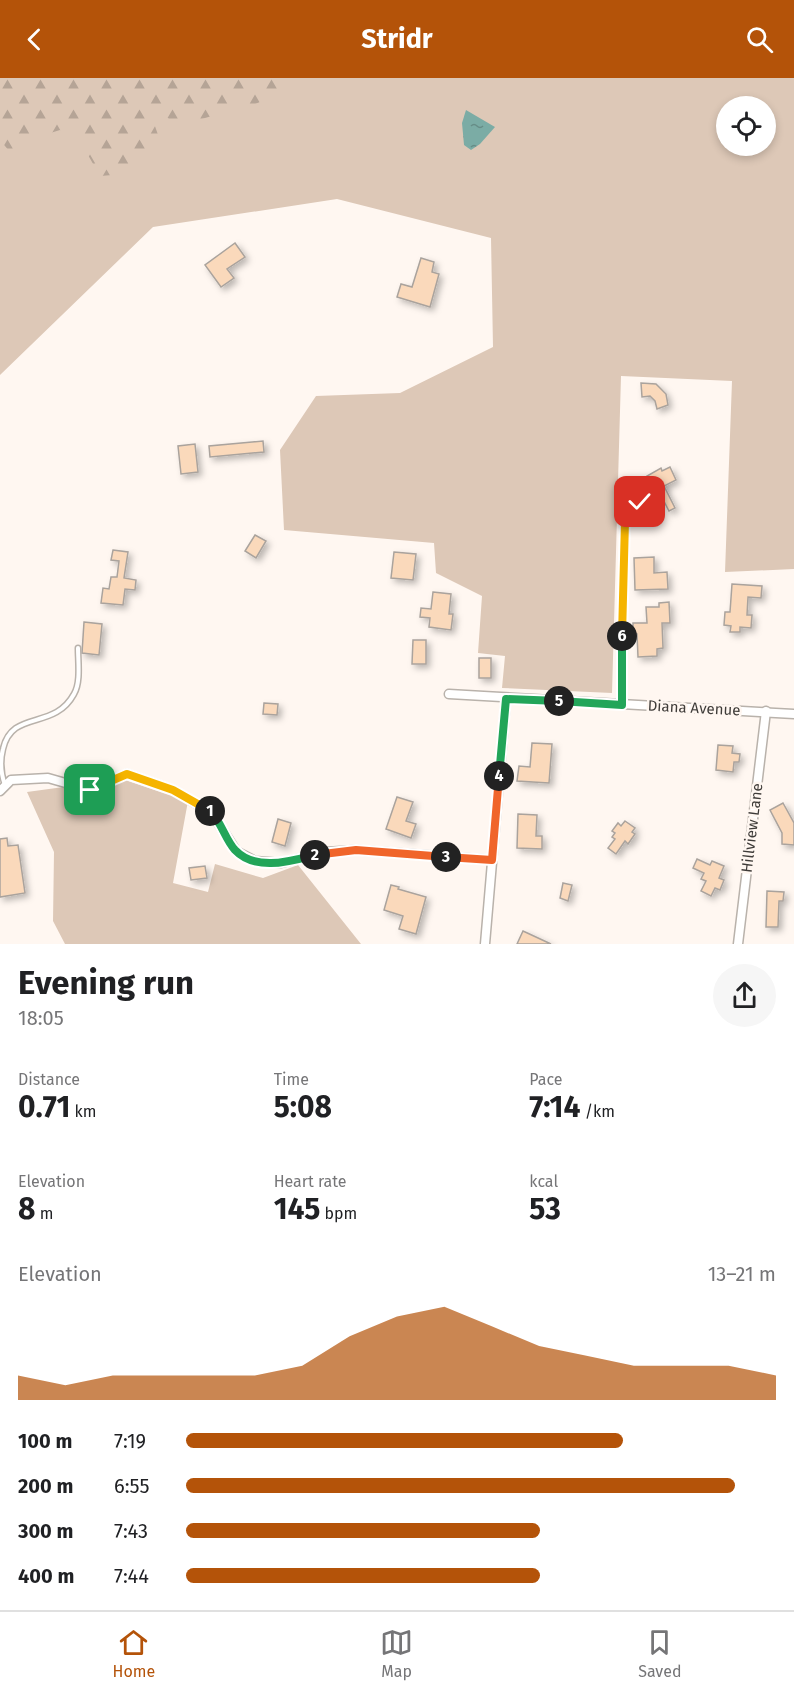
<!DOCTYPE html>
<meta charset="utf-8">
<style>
:root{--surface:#fff;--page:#f6f6f6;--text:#202124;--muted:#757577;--line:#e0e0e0;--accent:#b45309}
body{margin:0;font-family:"Fira Sans",sans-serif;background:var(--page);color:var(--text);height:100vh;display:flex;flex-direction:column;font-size:22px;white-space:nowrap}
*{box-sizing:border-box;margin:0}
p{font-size:20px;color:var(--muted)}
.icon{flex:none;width:33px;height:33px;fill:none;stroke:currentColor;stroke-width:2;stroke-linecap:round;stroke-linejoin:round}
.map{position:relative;height:866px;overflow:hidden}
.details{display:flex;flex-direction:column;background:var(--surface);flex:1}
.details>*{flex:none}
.buttons{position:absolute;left:716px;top:18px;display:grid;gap:12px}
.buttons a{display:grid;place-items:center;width:60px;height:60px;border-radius:50%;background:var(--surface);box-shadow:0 3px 9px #0003;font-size:30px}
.pin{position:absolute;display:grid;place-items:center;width:51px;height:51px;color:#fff;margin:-26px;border-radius:12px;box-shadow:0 3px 9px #0006}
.km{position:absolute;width:30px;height:30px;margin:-15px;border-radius:50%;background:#222;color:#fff;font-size:16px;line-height:30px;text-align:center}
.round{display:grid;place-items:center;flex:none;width:63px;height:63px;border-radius:32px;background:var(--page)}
.headline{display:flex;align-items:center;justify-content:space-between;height:102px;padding:0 18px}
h1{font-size:33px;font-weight:700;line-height:45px}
.figures{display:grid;grid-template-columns:repeat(3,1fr);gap:9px;height:102px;padding:6px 18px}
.figures div{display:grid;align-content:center}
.figures b{font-size:30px;font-weight:700}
.figures small{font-size:16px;font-weight:400}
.figures p{font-size:16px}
.chart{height:168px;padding:12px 18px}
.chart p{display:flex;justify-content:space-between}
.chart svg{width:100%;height:108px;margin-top:6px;fill:var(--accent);opacity:.7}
ul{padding:0 18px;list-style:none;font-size:20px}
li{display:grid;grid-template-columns:96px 72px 1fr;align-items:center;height:45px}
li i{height:15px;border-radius:8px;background:var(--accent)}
header{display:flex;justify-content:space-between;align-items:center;height:78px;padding:0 18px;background:var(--accent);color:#fff;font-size:27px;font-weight:700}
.menu{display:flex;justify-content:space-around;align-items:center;height:84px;border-top:2px solid var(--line);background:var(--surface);font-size:16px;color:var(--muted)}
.menu a{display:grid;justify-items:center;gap:3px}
.menu .current{color:var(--accent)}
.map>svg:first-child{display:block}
.green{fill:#ddc8b7;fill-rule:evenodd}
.forest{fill:url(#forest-firs)}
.water{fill:url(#water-ripples)}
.building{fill:#fad9bb;stroke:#aaa39d;stroke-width:1.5;filter:url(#shadow)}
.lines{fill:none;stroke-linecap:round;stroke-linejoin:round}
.lane-casing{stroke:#b9b2ab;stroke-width:7}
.street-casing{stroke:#b9b2ab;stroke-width:11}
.lane{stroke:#fff;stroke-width:4}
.street{stroke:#fff;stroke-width:8}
.split-1-casing{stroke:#fff;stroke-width:12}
.split-2-casing{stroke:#fff;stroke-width:12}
.split-3-casing{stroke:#fff;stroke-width:12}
.split-4-casing{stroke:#fff;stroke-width:12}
.split-5-casing{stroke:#fff;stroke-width:12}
.split-6-casing{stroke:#fff;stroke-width:12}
.split-7-casing{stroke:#fff;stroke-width:12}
.split-1{stroke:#f5b400;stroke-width:8}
.split-2{stroke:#22a559;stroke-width:8}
.split-3{stroke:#f0652b;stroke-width:8}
.split-4{stroke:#f0652b;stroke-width:8}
.split-5{stroke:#22a559;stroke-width:8}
.split-6{stroke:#22a559;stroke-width:8}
.split-7{stroke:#f5b400;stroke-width:8}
.labels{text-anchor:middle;stroke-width:5;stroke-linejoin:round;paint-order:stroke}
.street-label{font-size:15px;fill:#3f3c39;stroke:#fff7f1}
</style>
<header><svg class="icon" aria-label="back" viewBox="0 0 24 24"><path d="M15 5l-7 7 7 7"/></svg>Stridr<svg class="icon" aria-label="search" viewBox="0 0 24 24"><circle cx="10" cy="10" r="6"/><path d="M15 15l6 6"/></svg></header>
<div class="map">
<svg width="794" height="866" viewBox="0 0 794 866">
<defs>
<pattern id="forest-firs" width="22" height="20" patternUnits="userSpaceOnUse" patternTransform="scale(1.5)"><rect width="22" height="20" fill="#ddc8b7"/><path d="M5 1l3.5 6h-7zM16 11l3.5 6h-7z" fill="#b5a496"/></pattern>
<pattern id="water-ripples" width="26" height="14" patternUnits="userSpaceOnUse" patternTransform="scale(1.5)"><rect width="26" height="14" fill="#7baca5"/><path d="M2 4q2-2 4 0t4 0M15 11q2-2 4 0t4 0" fill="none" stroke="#668d87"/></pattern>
<filter id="shadow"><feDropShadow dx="3.5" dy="3.5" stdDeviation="3" flood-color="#0004"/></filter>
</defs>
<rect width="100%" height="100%" fill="#fff7f1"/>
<g class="green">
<path d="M0 0H794V491L725 494 732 303 621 298 612 615 502 610 505 578 478 575 482 518 436 495 434 465 284 452 280 372 316 318 400 315 493 269 491 160 337 121 153 149 0 297ZM726 28H765V68H726Z"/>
<path d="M122 701 188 723 173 805 208 814 215 786 263 800 298 787 361 866H65L53 843 54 774 27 714Z"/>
</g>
<path class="forest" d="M0 0H286L274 18 248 29 213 31 212 38 191 44 183 50 160 35 150 34 163 71 139 74 125 96 100 98 76 56 60 52 31 61V71L10 74 0 62Z"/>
<path class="water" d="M466 32 495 49 480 66 471 72 464 67 462 45Z"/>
<g class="building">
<path d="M235 165 245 179 227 191 234 200 221 209 205 187Z"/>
<path d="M421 180 434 184 432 194 439 196 430 229 397 219 401 206 412 209Z"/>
<path d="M641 305 656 306 666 316 668 327 657 331 655 323 650 318 642 319Z"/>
<path d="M263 363 264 374 210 379 209 368Z"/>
<path d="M195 366 198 394 181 396 178 368Z"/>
<path d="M670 389 676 402 664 408 675 430 669 433 656 408 654 410 647 398 661 390 662 393Z"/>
<path d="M255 457 266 463 256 480 245 473Z"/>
<path d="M113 472 128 474 124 500 136 502 135 512 125 511 123 527 101 525 103 510 109 511 111 499H117L119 483 111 482Z"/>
<path d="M394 474 416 476 413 502 391 500Z"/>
<path d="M654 479V495L667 494 668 511 635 512 634 480Z"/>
<path d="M732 506 762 508 761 520 748 519 747 537H752L751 550 740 549V554H730L731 548 724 547 725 534H730Z"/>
<path d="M433 514 451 516 449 536H453L451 552 429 549 430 540 420 539 421 530 431 531Z"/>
<path d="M669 524 670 545H662L663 570 657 571V578L638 579 637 556H633V545H647L646 529H659V525Z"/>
<path d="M84 544 102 546 99 577 82 575Z"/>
<path d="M413 562H426V586H412Z"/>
<rect x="479" y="580" width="12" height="20"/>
<path d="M264 625 278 626 277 637 263 636Z"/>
<path d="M532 665 552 666 549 705 517 703 519 688 530 689Z"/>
<path d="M718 667 733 668 732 675 740 676 739 684H734L733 694 716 692Z"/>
<path d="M397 719 413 724 406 743 416 746 411 760 386 751Z"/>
<path d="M783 725 794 745V767L782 766V755L770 732Z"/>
<path d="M518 736 537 737 536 758H542V771L517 770Z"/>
<path d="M278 741 291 745 285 768 272 764Z"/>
<path d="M625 743 635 750 632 754 635 756 628 766 625 763 616 776 608 770 615 761 612 759 615 755 612 753 618 745 621 748Z"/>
<path d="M7 760 8 768 18 767 25 815 0 819V761Z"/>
<path d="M697 781 710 787 712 783 724 788 719 800 724 802 720 812 715 810 711 818 701 813 706 803 701 801 704 795 693 790Z"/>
<path d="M205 788 207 800 191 802 189 790Z"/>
<path d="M563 805 572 807 568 823 560 820Z"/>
<path d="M391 807 399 809 398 811 426 819 416 856 399 851 403 838 384 832Z"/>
<path d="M767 813 784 814 783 823H779L778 849H766Z"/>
<path d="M523 853 551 866H517Z"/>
</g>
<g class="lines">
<defs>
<g id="lane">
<circle cx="639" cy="429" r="4.5"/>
<path d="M622 626 625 443 629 436 635 431"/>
<path d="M5 707C1 696 0 683 3 671 12 631 54 653 74 616 81 604 78 584 78 570"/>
</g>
<g id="street">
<path d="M449 616 794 636"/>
<path d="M0 713 11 702 48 700 90 712 127 696 173 712 212 735 236 773 255 783 281 785 326 774 356 772 492 782"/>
<path d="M485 866 506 621"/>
<path d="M738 866 766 633"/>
</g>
</defs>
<use href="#lane" class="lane-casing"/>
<use href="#street" class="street-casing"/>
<use href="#lane" class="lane"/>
<use href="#street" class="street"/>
</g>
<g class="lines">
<defs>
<path id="split-1" d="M90 712 127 696 173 712 210 733"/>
<path id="split-2" d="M210 733C221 743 225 761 235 772 256 794 291 783 315 777"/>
<path id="split-3" d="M315 777 356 772 446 779"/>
<path id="split-4" d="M446 779 492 782 499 698"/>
<path id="split-5" d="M499 698 506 621 559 623"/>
<path id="split-6" d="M559 623 622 627V558"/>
<path id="split-7" d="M622 558 625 443 629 436 635 431 636 426 640 424"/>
</defs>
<use href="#split-1" class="split-1-casing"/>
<use href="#split-2" class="split-2-casing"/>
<use href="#split-3" class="split-3-casing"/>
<use href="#split-4" class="split-4-casing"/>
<use href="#split-5" class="split-5-casing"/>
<use href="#split-6" class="split-6-casing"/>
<use href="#split-7" class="split-7-casing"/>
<use href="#split-1" class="split-1"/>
<use href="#split-2" class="split-2"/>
<use href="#split-3" class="split-3"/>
<use href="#split-4" class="split-4"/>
<use href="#split-5" class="split-5"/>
<use href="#split-6" class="split-6"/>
<use href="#split-7" class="split-7"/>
</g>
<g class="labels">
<g class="street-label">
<text transform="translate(694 630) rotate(3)" y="5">Diana Avenue</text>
<text transform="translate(752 750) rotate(-83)" y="5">Hillview Lane</text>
</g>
</g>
</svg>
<div class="buttons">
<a><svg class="icon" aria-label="locate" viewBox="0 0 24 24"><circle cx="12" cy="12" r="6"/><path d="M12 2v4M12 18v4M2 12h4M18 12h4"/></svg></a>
</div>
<div class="pin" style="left:90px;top:712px;background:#1e9e55"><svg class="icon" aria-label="arrive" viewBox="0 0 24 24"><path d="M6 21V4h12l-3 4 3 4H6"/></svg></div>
<div class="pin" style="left:640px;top:424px;background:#d93025"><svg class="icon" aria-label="check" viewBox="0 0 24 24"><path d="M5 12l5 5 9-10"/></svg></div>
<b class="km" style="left:210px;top:733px">1</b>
<b class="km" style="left:315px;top:777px">2</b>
<b class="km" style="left:446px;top:779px">3</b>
<b class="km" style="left:499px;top:698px">4</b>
<b class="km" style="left:559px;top:623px">5</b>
<b class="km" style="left:622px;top:558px">6</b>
</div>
<section class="details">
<div class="headline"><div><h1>Evening run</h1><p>18:05</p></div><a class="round"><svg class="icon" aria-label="share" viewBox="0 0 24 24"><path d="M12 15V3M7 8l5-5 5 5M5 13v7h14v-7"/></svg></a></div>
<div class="figures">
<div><p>Distance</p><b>0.71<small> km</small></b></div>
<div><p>Time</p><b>5:08</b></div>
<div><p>Pace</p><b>7:14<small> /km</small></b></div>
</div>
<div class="figures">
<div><p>Elevation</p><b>8<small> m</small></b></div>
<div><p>Heart rate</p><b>145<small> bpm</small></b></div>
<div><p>kcal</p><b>53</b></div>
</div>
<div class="chart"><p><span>Elevation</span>13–21 m</p>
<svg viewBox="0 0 160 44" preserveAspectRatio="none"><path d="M0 44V34L10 38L20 34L30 34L40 34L50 34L60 30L70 18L80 10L90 6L100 14L110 22L120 26L130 30L140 30L150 30L160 34V44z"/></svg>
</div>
<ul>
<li><b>100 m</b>7:19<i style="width:74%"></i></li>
<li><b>200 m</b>6:55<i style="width:93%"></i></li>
<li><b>300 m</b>7:43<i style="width:60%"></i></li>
<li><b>400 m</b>7:44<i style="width:60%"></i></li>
</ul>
</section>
<nav class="menu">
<a class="current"><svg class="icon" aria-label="home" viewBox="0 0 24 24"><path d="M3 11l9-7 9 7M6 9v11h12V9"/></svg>Home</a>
<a><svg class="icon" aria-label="map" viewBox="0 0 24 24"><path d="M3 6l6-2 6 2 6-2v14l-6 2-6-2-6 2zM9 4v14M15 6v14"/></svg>Map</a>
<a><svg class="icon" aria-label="saved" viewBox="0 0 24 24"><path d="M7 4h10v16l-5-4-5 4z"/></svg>Saved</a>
</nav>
